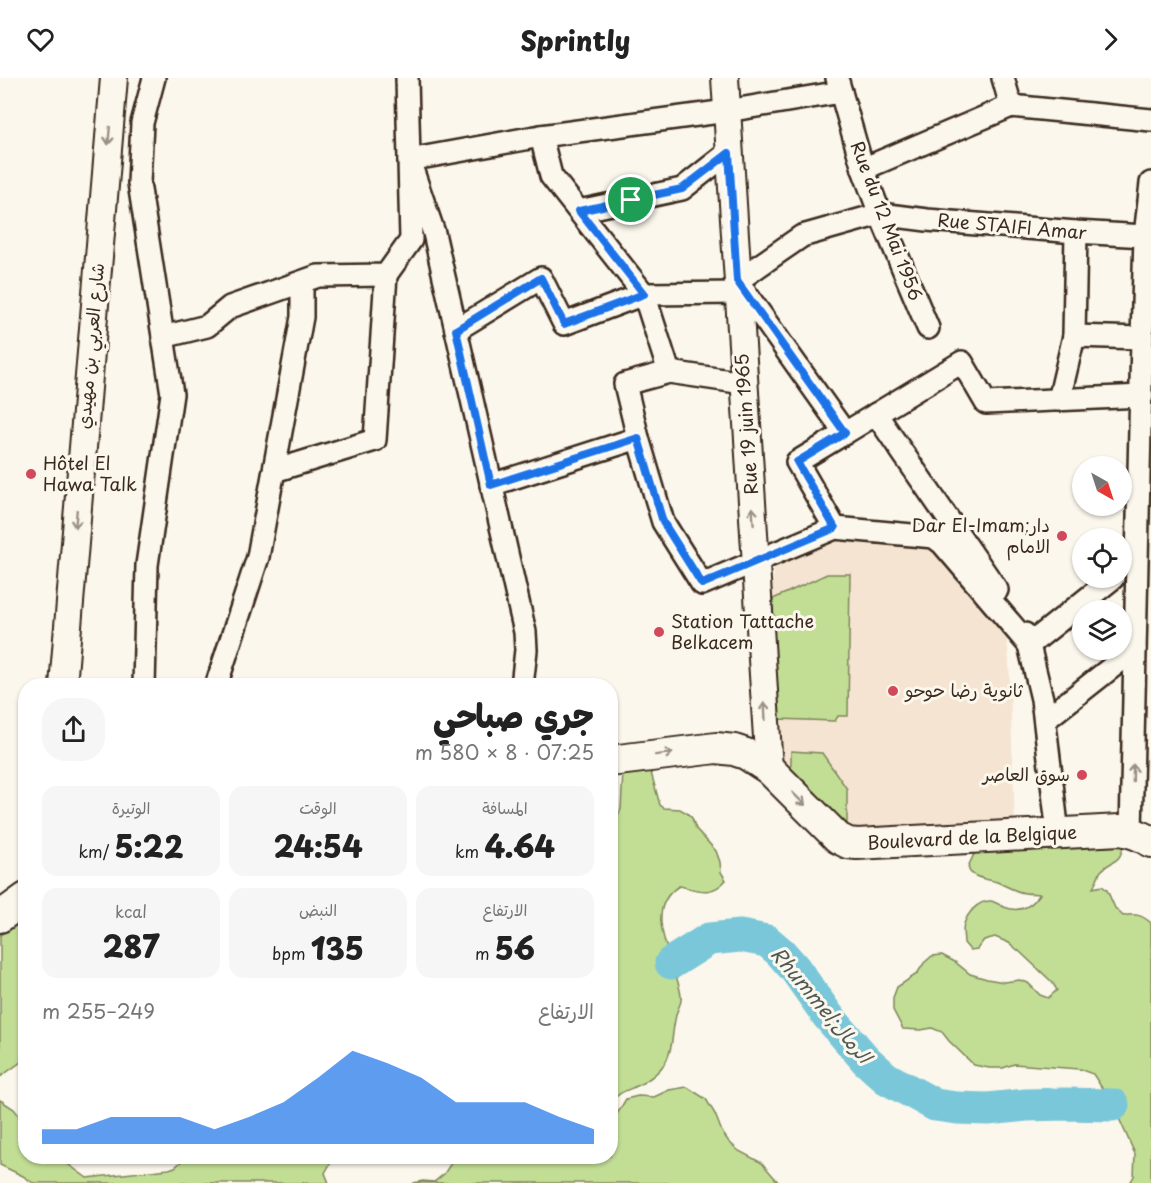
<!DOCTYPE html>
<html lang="ar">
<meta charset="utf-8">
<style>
:root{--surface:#fff;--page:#f6f6f6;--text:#222;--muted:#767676;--accent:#1a73e8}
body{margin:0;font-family:"Playpen Sans","Playpen Sans Arabic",sans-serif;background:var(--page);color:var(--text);direction:rtl;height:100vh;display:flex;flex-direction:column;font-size:22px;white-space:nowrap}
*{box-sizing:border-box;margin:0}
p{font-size:20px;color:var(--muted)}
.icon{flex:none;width:33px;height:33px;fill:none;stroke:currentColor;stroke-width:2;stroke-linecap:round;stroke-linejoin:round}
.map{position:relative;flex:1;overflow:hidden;direction:ltr}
.side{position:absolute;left:18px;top:600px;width:600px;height:486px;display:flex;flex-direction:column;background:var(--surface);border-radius:24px;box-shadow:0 2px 4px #0004;direction:rtl}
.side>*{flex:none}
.needle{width:39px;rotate:141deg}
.fabs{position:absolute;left:1072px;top:378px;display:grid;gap:12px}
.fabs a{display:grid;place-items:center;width:60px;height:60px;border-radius:50%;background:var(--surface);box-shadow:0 2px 4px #0004;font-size:30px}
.pin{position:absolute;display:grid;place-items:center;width:51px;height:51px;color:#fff;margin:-26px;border:3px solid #fff;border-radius:50%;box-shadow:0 2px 6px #0007}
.round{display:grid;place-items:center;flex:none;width:63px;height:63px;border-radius:24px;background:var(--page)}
.headline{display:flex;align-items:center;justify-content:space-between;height:102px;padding:0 24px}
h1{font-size:33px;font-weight:800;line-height:45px}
.metrics{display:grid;grid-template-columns:repeat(3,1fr);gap:9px;height:102px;padding:6px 24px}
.metrics div{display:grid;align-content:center;border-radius:15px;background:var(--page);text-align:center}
.metrics b{font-size:30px;font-weight:800}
.metrics small{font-size:16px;font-weight:400}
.metrics p{font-size:16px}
.chart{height:168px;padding:12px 24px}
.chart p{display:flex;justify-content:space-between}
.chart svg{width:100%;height:108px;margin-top:6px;fill:var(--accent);opacity:.7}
header{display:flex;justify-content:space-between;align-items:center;height:78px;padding:0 24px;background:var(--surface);font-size:27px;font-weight:800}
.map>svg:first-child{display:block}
.built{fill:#f4e4d1}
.green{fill:#c2de95;stroke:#7e845a;stroke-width:1.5}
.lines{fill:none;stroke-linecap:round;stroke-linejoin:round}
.river{stroke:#7ac7d9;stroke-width:33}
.minor-casing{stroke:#3b2a1e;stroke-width:26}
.tertiary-casing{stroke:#3b2a1e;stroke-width:30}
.secondary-casing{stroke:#3b2a1e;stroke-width:34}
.minor{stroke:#fbf7ec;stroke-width:21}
.tertiary{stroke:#fbf7ec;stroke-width:26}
.secondary{stroke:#fbf7ec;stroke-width:30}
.oneway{stroke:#9b9085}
.route-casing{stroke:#fff;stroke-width:12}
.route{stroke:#1a73e8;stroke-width:8}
.poi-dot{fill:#d1495b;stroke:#fbf7ec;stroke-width:2}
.labels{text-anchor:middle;stroke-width:6;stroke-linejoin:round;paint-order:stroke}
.street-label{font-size:18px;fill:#3b2a1e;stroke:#fbf7ec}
.poi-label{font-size:18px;fill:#3b2a1e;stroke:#fbf7ec;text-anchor:start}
.water-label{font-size:20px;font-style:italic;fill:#4e5956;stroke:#fbf7ec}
</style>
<header><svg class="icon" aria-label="forward" viewBox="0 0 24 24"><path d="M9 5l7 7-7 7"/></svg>Sprintly<svg class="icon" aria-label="heart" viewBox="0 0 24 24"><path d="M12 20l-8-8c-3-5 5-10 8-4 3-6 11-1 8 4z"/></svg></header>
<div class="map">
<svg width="1151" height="1105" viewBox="0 0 1151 1105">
<rect width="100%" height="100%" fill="#fbf7ec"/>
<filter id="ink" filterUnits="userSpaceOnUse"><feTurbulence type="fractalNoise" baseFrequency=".0167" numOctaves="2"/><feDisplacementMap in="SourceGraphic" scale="12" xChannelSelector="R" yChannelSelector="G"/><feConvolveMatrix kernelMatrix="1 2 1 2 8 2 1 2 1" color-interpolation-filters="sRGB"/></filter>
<g filter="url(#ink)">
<path class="built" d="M821 463 917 465 921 464 934 471 935 474 998 545 1006 552 1009 584 1015 748 847 755 780 690 772 511 775 484Z"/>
<g class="green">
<path d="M827 496H850L848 638H838L835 643 777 641 773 521Z"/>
<path d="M791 673 822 675 847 711V755L791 702Z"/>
<path d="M650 691 660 727 664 730 680 731 687 735 692 740 696 751 716 773 720 784 721 794 726 802C711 819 699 812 679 808 639 833 677 884 681 918 682 924 680 926 678 931 672 946 674 962 669 976 665 990 653 999 641 1006 630 1012 618 1013 611 1025V755L621 731 623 694Z"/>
<path d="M1123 768C1120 787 1111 781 1101 793 1098 797 1096 805 1093 810L1102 808 1107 812 1115 830 1123 838C1135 835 1142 837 1151 845V1105H1130L1134 1098 1135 1076 1113 1027 1093 996 1079 991 1014 986 1003 990H989L974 987 949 963 942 954 932 950 921 952 903 951 893 932V920L897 909 917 896 924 885 932 878 942 877 955 884 970 896 987 901 1004 904 1020 902 1028 905 1040 917 1048 920 1057 912 1052 904 1020 874 1009 865 995 859 984 862 977 871 970 872 964 865C964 859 962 852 964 846 967 836 978 822 991 823 995 824 1000 827 1004 829 1019 835 1031 829 1040 816 1035 815 1031 816 1025 815 1016 814 1006 808 997 804 989 801 982 802 974 797 969 794 970 794 968 789L975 774Z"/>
<path d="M6 839 21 849 25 855V981L0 999V857C8 852 9 848 6 839Z"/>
<path d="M687 1009 706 1021 715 1036 722 1054 729 1064 739 1073 762 1085 779 1105H413L423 1103 434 1104 444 1096 455 1079 610 1078 611 1046 626 1021 638 1018 654 1019 669 1012Z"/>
<path d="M0 1022 14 1031 25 1045 26 1078 58 1079 87 1100 169 1091 175 1089 183 1082V1079H334L325 1095 329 1105H33L23 1098 0 1087Z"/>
</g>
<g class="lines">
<path class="river" d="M671 885 709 861 740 858 767 863 780 874 795 891 828 938 866 982 886 1000 935 1027 957 1030 988 1031 1026 1027 1065 1026 1113 1027"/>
<defs>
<g id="minor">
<path d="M407 0 409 82 434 155 525 554 526 572 522 608"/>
<path d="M837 0 863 91 880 136 928 250"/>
<path d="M1003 0 1011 28"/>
<path d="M541 58 551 98 644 216 669 294"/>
<path d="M863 91 1011 28 1151 42"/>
<path d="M579 133 682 111 729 74"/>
<path d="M456 252 541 200 564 246 644 216 739 215"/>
<path d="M1074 258 1142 260"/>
<path d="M163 259 207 248 230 229 318 198 386 197 411 162 409 82 541 58 727 33 841 14"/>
<path d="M744 305 669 294 625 306 638 360 663 444 702 506 835 450 934 459 942 465 1029 567 1042 621 1058 756"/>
<path d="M1142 318 986 325 962 284 845 355 737 203 802 158 880 136 927 142 1076 154 1145 158"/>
<path d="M1059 322 1074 258 1076 154"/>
<path d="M876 336 997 512"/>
<path d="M274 393 375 362 386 197"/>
<path d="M491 407 638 360"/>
<path d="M835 450 797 384 845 355"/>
<path d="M1025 556 1029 567 1113 500"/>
<path d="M144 608 147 487 172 316 139 105 142 45 154 0"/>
<path d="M216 608 258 479 302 239V204"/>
<path d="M1045 642 1135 571"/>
<path d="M1131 754 1142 260 1145 158 1151 105"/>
</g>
<g id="tertiary">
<path d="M725 0 769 691"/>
<path d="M63 608 114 0"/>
</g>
<g id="secondary">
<path d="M610 683 716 670 734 672 746 676 769 691 838 760 848 765 857 766 1120 752C1132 754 1141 757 1151 764"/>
<path d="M0 839 26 820"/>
</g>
</defs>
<use href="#minor" class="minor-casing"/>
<use href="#tertiary" class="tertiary-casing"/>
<use href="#secondary" class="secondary-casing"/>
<use href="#minor" class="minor"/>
<use href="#tertiary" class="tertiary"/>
<use href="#secondary" class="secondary"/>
</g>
<defs><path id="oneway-shaft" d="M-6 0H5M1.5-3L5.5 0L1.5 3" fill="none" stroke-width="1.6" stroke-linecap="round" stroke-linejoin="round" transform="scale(1.5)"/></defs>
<g class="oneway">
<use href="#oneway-shaft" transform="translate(109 58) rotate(95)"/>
<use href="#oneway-shaft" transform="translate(753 438) rotate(-94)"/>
<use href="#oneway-shaft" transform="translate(76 441) rotate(95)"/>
<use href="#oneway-shaft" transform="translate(765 633) rotate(-93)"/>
<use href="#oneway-shaft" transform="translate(664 676) rotate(-7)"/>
<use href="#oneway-shaft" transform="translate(1133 695) rotate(-89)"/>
<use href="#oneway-shaft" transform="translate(799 721) rotate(45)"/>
</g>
</g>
<g class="lines" filter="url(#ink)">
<defs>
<path id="route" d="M729 75 737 203 845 355 797 384 835 450 702 506 663 444 638 360 491 407 456 252 541 200 564 246 644 216 579 133 682 111Z"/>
</defs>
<use href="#route" class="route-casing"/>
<use href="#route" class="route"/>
</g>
<g class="poi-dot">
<circle cx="31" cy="396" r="6"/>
<circle cx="1062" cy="458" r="6"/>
<circle cx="659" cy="554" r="6"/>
<circle cx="893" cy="613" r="6"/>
<circle cx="1082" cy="697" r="6"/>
</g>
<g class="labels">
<g class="street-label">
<text transform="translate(886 143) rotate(69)" y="6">Rue du 12 Mai 1956</text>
<text transform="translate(1012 149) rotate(5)" y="6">Rue STAIFI Amar</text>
<text transform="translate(91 268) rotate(-85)" y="6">شارع العربي بن مهيدي</text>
<text transform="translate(747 346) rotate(-94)" y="6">Rue 19 juin 1965</text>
<text transform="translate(972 760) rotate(-3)" y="6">Boulevard de la Belgique</text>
</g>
<g class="poi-label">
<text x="43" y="392">Hôtel El<tspan x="43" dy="21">Hawa Talk</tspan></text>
<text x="1050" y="454" text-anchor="end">Dar El-Imam;دار<tspan x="1050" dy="21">الامام</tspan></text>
<text x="671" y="550">Station Tattache<tspan x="671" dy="21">Belkacem</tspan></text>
<text x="905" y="619">ثانوية رضا حوحو</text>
<text x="1070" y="703" text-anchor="end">سوق العاصر</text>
</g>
<g class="water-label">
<text transform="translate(821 927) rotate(50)" y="7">Rhummel;الرمال</text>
</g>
</g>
</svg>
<div class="fabs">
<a><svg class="needle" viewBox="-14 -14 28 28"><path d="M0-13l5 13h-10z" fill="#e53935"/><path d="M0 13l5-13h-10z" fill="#767676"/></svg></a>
<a><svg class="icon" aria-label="locate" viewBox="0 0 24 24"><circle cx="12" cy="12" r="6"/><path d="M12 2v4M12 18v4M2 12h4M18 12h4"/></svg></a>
<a><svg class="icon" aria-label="layers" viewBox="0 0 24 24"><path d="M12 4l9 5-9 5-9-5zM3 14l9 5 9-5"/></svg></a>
</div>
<div class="pin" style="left:631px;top:122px;background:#1e9e55"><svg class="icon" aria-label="arrive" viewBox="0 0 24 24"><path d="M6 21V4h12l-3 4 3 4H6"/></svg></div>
<section class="side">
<div class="headline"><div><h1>جري صباحي</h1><p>07:25 · 8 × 580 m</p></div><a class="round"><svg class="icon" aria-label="share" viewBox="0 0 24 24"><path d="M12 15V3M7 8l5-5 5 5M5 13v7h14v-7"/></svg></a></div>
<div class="metrics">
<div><p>المسافة</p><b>4.64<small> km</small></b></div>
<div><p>الوقت</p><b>24:54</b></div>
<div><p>الوتيرة</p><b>5:22<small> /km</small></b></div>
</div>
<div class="metrics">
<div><p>الارتفاع</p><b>56<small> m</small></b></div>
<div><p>النبض</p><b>135<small> bpm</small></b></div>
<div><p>kcal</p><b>287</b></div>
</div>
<div class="chart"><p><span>الارتفاع</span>249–255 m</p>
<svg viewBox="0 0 160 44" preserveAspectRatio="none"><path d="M0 44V38L10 38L20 33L30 33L40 33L50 38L60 33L70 27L80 17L90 6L100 11L110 17L120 27L130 27L140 27L150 33L160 38V44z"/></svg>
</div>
</section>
</div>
